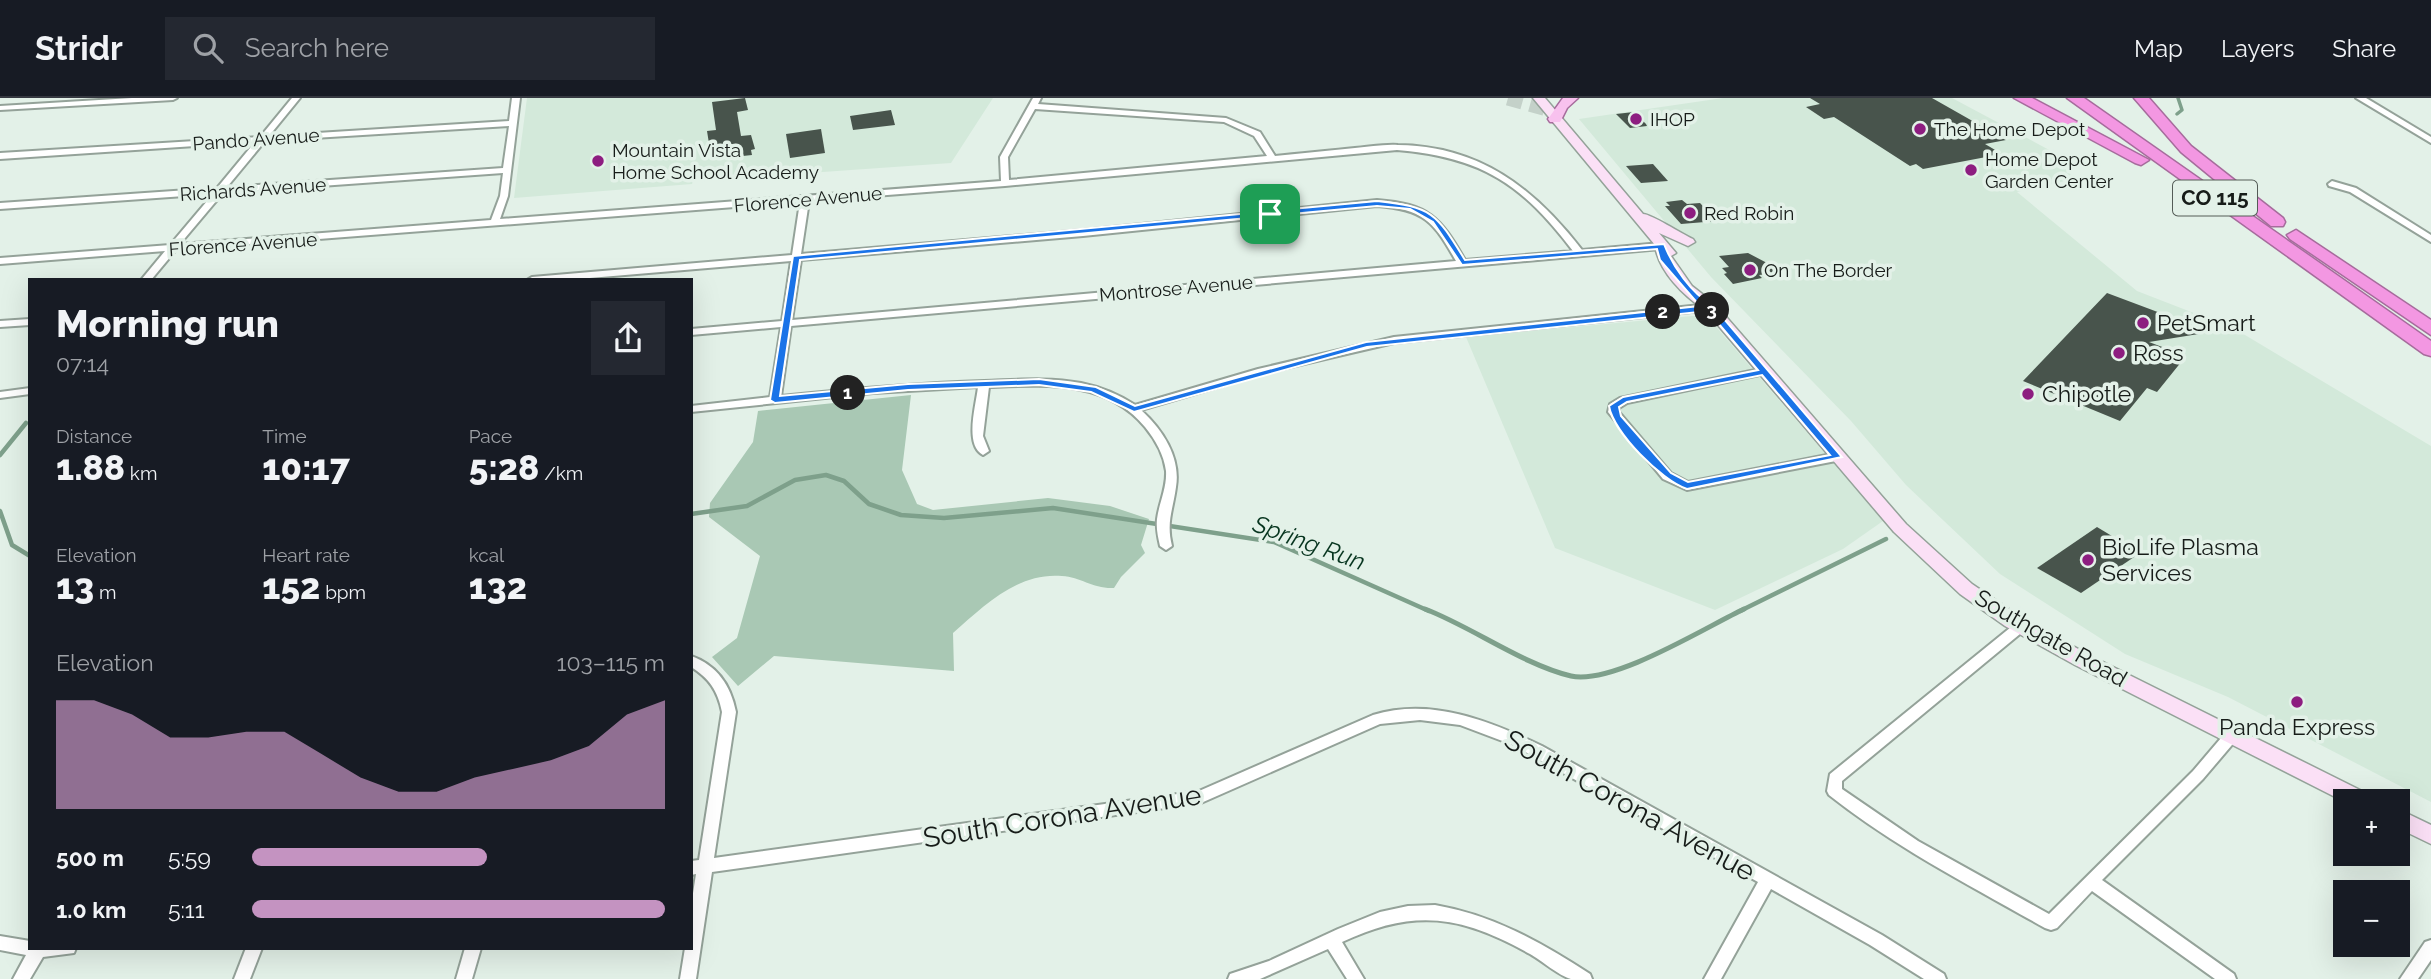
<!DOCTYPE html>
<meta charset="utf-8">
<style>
:root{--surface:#171b24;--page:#242831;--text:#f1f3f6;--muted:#9ea1a6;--line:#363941;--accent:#c493c1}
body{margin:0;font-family:Raleway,sans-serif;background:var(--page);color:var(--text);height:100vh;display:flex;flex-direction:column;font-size:26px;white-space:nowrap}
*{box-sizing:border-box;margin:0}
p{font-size:23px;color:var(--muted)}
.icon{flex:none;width:38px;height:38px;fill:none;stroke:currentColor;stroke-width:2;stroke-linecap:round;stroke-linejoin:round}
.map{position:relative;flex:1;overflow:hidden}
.details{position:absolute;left:28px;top:180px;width:665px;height:672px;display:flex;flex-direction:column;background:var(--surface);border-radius:0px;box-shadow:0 7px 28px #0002}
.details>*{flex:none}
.buttons{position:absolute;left:2333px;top:691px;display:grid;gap:14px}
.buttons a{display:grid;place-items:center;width:77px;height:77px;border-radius:0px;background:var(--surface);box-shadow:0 7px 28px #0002;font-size:35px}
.pin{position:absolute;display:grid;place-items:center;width:60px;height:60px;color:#fff;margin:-30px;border-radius:14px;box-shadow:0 4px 10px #0006}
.km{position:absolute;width:35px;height:35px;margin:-18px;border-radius:50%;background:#222;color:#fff;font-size:19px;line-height:35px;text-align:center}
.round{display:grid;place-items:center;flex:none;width:74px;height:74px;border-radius:0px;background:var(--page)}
.overview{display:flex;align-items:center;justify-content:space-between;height:119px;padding:0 28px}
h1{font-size:38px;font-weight:800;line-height:52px}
.stats{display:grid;grid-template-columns:repeat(3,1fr);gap:10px;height:119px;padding:7px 28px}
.stats div{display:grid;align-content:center}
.stats b{font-size:35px;font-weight:800}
.stats small{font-size:19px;font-weight:400}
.stats p{font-size:19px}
.chart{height:196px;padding:14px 28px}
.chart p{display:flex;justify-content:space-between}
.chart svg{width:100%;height:126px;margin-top:7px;fill:var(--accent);opacity:.7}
ul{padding:0 28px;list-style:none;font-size:23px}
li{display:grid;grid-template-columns:112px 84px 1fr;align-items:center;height:52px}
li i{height:18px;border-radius:9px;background:var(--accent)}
header{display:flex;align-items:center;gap:42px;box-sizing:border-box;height:98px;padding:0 35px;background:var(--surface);border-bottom:2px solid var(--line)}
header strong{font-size:33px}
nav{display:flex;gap:38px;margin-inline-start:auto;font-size:24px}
.search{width:490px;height:63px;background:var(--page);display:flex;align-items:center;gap:18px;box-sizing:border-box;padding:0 24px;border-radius:0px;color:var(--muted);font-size:26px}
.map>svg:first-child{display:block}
.built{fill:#d3e9da}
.green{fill:#a9c8b4}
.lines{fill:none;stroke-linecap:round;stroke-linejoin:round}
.stream-far2{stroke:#7ea08b;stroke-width:3.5}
.stream-far1{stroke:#7ea08b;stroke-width:4.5}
.stream{stroke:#7ea08b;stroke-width:5}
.building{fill:#48544c}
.primary-tunnel{stroke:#c4d1c9;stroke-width:15;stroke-dasharray:15 8;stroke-linecap:butt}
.street-casing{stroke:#94a299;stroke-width:4}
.secondary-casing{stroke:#94a299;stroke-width:3}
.primary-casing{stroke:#a66c9c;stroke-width:3}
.highway-casing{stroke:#a66c9c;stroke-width:3}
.street{fill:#fff;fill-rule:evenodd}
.secondary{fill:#fbe0f6;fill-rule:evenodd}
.primary{fill:#f8c1ee;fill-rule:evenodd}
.highway{fill:#f397e2;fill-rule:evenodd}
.route{fill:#1a73e8;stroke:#fff;stroke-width:2;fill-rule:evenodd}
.poi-dot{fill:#8d1d80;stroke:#e3f1e8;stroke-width:2.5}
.labels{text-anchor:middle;stroke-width:7;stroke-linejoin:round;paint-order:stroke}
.far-poi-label{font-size:19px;fill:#171c19;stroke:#e3f1e8;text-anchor:start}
.far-street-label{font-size:19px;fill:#171c19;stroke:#e3f1e8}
.shield{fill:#e3f1e8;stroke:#545c57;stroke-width:2}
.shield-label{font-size:21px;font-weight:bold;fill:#171c19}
.poi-label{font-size:23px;fill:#171c19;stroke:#e3f1e8;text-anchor:start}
.street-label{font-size:23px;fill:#171c19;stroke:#e3f1e8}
.water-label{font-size:24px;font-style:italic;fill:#07351f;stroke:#e3f1e8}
.near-street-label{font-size:28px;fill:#171c19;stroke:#e3f1e8}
</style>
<header>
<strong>Stridr</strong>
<div class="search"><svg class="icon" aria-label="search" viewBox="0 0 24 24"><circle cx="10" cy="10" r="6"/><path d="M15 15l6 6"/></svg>Search here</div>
<nav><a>Map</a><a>Layers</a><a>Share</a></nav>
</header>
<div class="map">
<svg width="2431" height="881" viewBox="0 0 2431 881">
<rect width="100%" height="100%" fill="#e3f1e8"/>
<g class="built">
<path d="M527 0H993L951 65 693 83 692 86 514 100Z"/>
<path d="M1723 0H1952L2053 54 2074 81 2017 94 2137 193 2235 231 2431 348V704L2228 599 2125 556 2000 476 1906 387 1851 323 1711 179 1579 21Z"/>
<path d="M1692 218 1706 219 1712 224 1883 423 1843 451 1715 512 1555 450 1466 239Z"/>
</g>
<path class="green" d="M911 297 902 372 917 406 933 412 1048 400 1110 408 1149 421 1141 447 1145 455 1121 479 1114 490C1093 491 1081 479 1062 478 1017 474 983 509 953 535L954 573 774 558 738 588 712 559 737 540 760 458 709 419 710 405 753 344 758 313Z"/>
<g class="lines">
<path class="stream-far2" d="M2177 16 2182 12 2178 0"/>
<g class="stream-far1">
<path d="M0 357 26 325"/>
<path d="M0 413 12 447 30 458"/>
<path d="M691 416 747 408 795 382 826 377 844 383 869 406 901 417 944 420 1053 410 1274 444 1429 513"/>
<path d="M1740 513 1886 441"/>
</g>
<path class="stream" d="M1425 511C1472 529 1524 567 1571 578 1613 587 1704 530 1744 511"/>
</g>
<g class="building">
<path d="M745 0 748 12 737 14 741 38 751 37 755 51 751 52 752 57 715 61 711 58 707 33 716 32 712 4Z"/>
<path d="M1810 0H1932L2006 42 1985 46 2002 56 1923 71 1916 66 1910 68 1834 19 1824 21 1806 9 1820 6Z"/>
<path d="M891 12 895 27 853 32 850 18Z"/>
<path d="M1634 14 1646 26 1647 28 1630 30 1616 16Z"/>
<path d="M821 31 825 55 790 60 786 36Z"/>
<path d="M1653 66 1668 83 1641 85 1626 68Z"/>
<path d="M1682 102 1687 106 1700 105 1717 123 1681 126 1665 108H1670L1666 104Z"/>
<path d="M1748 155 1767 165 1777 175 1759 177 1762 180 1733 186 1724 176 1727 175 1722 170 1729 169 1719 158Z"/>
<path d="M2107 195 2211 234 2149 244 2186 258 2157 294 2147 290 2120 323 2023 283Z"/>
<path d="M2097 429 2140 455 2081 495 2037 470Z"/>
</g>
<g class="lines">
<path class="primary-tunnel" d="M1508 0 1547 11"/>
<defs>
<g id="street">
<path d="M132 0H177L173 2 0 12V8Z"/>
<path d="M292 0H300L269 38 509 23 512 0H520L508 98 500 121 1001 83 1000 59 1033 0H1041L1038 6 1226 20 1260 34 1275 58C1302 55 1328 53 1355 50 1369 49 1384 46 1398 47 1480 48 1534 90 1582 152L1661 145 1666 148 1661 151 791 228 781 298C849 291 916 285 984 283 1016 282 1049 279 1081 285 1101 289 1118 296 1135 307L1258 271 1394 239 1710 206 1715 209 1710 212 1394 245 1265 275 1141 312C1162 331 1181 359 1176 389 1173 412 1166 424 1172 448L1166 452 1160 448C1158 439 1156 431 1157 421 1159 405 1167 390 1166 373 1164 357 1155 341 1145 329 1106 282 1045 287 989 289L983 338 989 353 983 357C964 347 976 307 978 289L873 295 691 314V308L770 299 781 229 691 237V231L782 223 791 163 566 182H527L532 179 792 157 800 104 176 152 151 182H141L165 153 0 166V160L170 147 213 96 0 111V105L217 90 255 44 0 61V55L260 39ZM1035 11 1224 24 1254 38 1267 58 1009 82 1008 59ZM509 28 503 70 227 89 265 43ZM1397 52C1482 59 1522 86 1573 153L1465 162C1440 119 1429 106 1377 102L1083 132 801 156 809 103 1005 88ZM503 75 500 98 491 122 180 146 223 95ZM1377 108C1424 111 1434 124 1456 163L792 222 801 162 1083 138Z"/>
<path d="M2356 0H2366L2431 39V45Z"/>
<path d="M2332 83 2356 90 2431 137V144L2350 94 2329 88 2328 86Z"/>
<path d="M30 221V227L0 229V223Z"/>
<path d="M1765 270 1770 273 1769 275 1627 305 1619 310V314L1671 375 1688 384 1837 355 1843 359 1841 362 1687 392 1663 381 1608 314 1610 306 1620 300Z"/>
<path d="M30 290V296L0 300V294Z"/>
<path d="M2021 523 2026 525 2028 528 2026 531 1842 683V691L1918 743 2049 816 2193 673 2227 633 2232 631 2237 633 2239 637 2237 641 2203 681 2102 782 2234 876 2236 881H2215L2092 793 2057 830 2051 832 2045 830C1971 788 1896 750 1829 697L1827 693 1830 676 2016 525Z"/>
<path d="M691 558C717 567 731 588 736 614L714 760 1199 693 1373 617C1431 599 1490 623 1542 648L1882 837 1944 876 1946 881H1924L1870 847 1771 791 1721 881H1704L1758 784 1513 647 1460 627 1420 622 1380 626 1201 705 712 774 696 881H680L685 850H691V808L696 776 691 777V763L699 762 722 614C718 593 709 580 691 569Z"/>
<path d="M1435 807C1493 817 1541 844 1590 876L1592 881C1586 881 1577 881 1571 881 1559 878 1541 862 1530 856 1461 817 1414 810 1342 844L1364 881H1347L1328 851 1260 881H1228L1230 876 1269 863 1338 831 1380 814 1408 808Z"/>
<path d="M0 838 30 843V850H76L74 855 43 859 30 881H13L26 857 0 852Z"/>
<path d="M2431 842V862L2418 881H2400L2425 844Z"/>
<path d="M246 850H262L250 881H234Z"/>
<path d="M465 850H481L472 881H456Z"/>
</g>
<g id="secondary">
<path d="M1533 0H1545L1643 116C1651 116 1682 136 1693 141L1695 144 1688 148 1659 135 1676 155 1671 158 1692 188 1715 206 1906 426 1972 486 2019 518 2089 557 2372 698 2374 704H2345L2075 567 2005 528 1960 496 1894 434 1705 212C1684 198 1658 173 1655 147Z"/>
<path d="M2398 711 2431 727V746L2398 730Z"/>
</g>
<path id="primary" d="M1563 0H1578L1567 10 1560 24H1550L1548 21Z"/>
<g id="highway">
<path d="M2014 0H2032L2149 62 2141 67 2135 65Z"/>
<path d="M2067 0H2084L2431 243V258L2424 256Z"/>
<path d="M2134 0H2149L2191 48 2283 120 2285 124 2283 128H2271L2181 54Z"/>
<path d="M2296 132 2431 222V237L2290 141 2287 137Z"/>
</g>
</defs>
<use href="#street" class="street-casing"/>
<use href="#secondary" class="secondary-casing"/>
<use href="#primary" class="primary-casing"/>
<use href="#highway" class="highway-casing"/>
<use href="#street" class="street"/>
<use href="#secondary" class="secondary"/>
<use href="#primary" class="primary"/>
<use href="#highway" class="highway"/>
</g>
<path class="route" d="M1377 103C1433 109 1436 115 1465 162L1664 146C1673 169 1691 195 1713 208L1842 359 1687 391C1662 383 1613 334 1609 308L1623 299 1758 272 1708 213 1367 249 1134 314 1091 294 1039 287 908 292 775 305 770 302 793 158ZM1377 108 1410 111 1433 124 1462 167 1657 151 1660 162 1700 208 1366 244 1135 308 1096 289 1039 281 908 286 780 298 800 162ZM1762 277 1830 357 1688 384 1671 375 1621 318 1619 309 1627 304Z"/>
<g class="poi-dot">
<circle cx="1636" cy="21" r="7"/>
<circle cx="1920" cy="31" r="7"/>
<circle cx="598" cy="63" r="7"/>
<circle cx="1971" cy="72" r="7"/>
<circle cx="1690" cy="115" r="7"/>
<circle cx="1750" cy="172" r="7"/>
<circle cx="2143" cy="225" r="7"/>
<circle cx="2119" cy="255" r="7"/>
<circle cx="2028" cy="296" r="7"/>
<circle cx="2088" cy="462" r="7"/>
<circle cx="2297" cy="604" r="7"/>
</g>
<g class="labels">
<g class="far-poi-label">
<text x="1650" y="28">IHOP</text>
<text x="1934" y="38">The Home Depot</text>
<text x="612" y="59">Mountain Vista<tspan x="612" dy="22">Home School Academy</tspan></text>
<text x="1985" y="68">Home Depot<tspan x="1985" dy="22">Garden Center</tspan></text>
<text x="1704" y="122">Red Robin</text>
<text x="1764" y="179">On The Border</text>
</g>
<g class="far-street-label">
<text transform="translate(256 41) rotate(-4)" y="7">Pando Avenue</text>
<text transform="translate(253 91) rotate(-4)" y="7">Richards Avenue</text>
<text transform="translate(808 101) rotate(-5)" y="7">Florence Avenue</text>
<text transform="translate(243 146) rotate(-4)" y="7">Florence Avenue</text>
<text transform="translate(1176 190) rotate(-5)" y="7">Montrose Avenue</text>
</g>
<rect class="shield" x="2173" y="82.5" width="84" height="35" rx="5"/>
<g class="shield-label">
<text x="2215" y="107">CO 115</text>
</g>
<g class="poi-label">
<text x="2157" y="233">PetSmart</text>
<text x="2133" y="263">Ross</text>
<text x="2042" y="304">Chipotle</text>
<text x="2102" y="457">BioLife Plasma<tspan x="2102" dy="26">Services</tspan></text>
<text x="2297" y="637" text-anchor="middle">Panda Express</text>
</g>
<g class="street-label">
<text transform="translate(2051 540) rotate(30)" y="8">Southgate Road</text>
</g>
<g class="water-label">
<text transform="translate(1309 445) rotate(20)" y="8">Spring Run</text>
</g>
<g class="near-street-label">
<text transform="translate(1630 707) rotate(29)" y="10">South Corona Avenue</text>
<text transform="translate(1062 718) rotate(-9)" y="10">South Corona Avenue</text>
</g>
</g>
</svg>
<div class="buttons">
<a>+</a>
<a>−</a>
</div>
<div class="pin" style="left:1270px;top:116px;background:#1e9e55"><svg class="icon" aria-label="arrive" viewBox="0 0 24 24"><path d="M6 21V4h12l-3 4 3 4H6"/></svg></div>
<b class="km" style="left:848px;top:295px">1</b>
<b class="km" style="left:1663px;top:214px">2</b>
<b class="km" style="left:1712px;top:212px">3</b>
<section class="details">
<div class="overview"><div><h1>Morning run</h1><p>07:14</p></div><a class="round"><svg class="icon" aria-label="share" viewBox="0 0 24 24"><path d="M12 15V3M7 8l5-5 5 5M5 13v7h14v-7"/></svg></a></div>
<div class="stats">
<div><p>Distance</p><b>1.88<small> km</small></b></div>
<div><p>Time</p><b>10:17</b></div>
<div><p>Pace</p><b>5:28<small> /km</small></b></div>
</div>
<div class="stats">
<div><p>Elevation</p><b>13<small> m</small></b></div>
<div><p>Heart rate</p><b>152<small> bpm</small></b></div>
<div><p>kcal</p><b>132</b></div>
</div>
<div class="chart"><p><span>Elevation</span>103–115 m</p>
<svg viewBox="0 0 160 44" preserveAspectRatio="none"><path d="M0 44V6L10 6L20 11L30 19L40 19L50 17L60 17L70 25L80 33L90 38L100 38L110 33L120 30L130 27L140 22L150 11L160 6V44z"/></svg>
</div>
<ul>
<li><b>500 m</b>5:59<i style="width:57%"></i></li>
<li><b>1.0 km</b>5:11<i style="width:100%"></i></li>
</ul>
</section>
</div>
